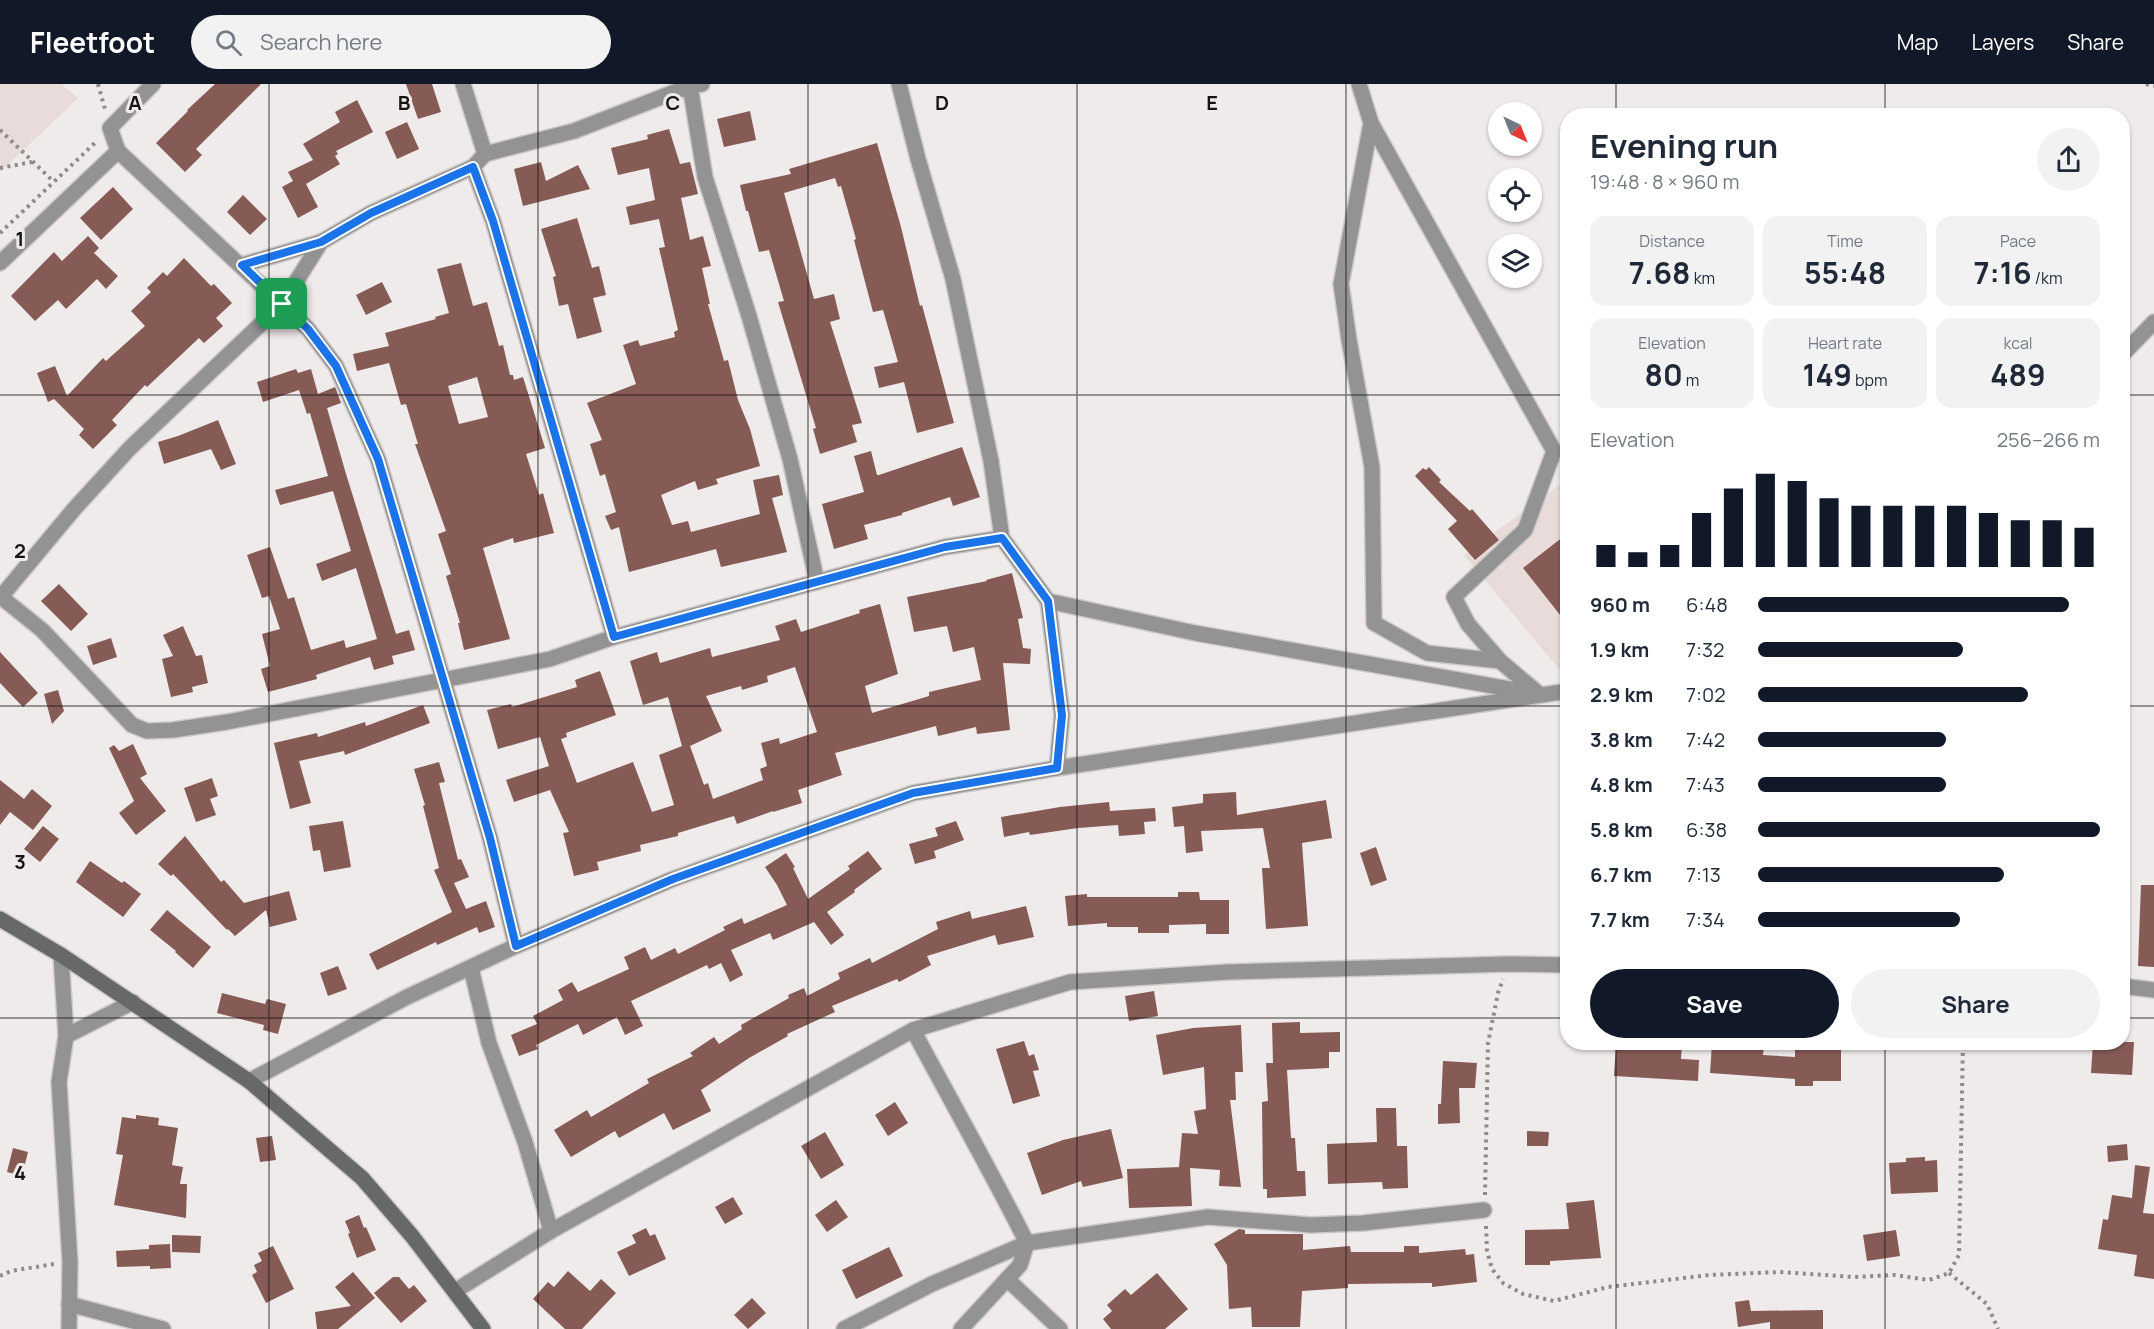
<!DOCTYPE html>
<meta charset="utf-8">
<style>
:root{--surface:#fff;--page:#f2f2f3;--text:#1f2937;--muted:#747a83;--accent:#111827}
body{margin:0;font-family:Manrope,sans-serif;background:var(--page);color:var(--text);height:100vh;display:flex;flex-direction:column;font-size:22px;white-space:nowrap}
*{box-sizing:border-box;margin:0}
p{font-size:20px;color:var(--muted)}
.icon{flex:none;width:33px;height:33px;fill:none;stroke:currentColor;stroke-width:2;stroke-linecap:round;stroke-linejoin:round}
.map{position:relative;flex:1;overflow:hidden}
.details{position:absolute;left:1560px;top:24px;width:570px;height:942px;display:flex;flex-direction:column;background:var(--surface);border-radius:24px;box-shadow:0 2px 4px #0004}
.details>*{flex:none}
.needle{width:39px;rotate:137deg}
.controls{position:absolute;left:1488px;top:18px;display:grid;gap:12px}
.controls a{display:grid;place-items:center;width:54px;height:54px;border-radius:50%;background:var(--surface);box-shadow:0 2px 4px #0004;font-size:30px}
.pin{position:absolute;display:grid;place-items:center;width:51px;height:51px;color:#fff;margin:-26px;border-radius:12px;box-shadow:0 3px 9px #0006}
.round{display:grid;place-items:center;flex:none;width:63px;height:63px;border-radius:32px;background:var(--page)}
.head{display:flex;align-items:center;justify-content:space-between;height:102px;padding:0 30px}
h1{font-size:33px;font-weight:700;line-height:45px}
.stats{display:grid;grid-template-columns:repeat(3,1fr);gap:9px;height:102px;padding:6px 30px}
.stats div{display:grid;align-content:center;border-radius:15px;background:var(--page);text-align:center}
.stats b{font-size:30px;font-weight:700}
.stats small{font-size:16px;font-weight:400}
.stats p{font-size:16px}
.chart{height:168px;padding:12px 30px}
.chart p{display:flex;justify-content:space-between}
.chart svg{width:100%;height:108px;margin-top:6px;stroke:var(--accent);stroke-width:6}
.button{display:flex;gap:12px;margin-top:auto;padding:12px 30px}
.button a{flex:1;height:69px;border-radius:36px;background:var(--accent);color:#fff;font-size:24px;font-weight:700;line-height:69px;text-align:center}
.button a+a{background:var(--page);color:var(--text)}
ul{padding:0 30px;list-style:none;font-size:20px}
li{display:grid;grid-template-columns:96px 72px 1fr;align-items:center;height:45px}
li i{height:15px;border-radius:8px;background:var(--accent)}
header{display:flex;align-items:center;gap:36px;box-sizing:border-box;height:84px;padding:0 30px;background:var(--accent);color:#fff}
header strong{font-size:28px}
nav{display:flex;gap:33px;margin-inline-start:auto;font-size:21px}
.search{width:420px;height:54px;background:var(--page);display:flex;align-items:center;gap:15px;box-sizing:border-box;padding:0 21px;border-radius:33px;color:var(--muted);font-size:22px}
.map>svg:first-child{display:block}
.built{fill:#e8dbd9}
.building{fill:#865a55;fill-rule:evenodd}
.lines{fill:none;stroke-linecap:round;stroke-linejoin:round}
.street-casing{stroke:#ccc9c8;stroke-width:18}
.secondary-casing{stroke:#ccc9c8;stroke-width:18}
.path{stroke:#8d8a89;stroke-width:4;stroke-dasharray:3 4.5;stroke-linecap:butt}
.street{stroke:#929392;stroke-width:15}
.secondary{stroke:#676967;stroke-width:15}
.route-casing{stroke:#fff;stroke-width:12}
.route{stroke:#1a73e8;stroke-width:8}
.grid{fill:none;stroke:#161414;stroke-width:1.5;stroke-opacity:0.55}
.grid-label{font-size:20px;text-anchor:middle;font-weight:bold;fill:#161414;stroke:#efebea;stroke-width:6;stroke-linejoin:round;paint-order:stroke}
</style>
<header>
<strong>Fleetfoot</strong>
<div class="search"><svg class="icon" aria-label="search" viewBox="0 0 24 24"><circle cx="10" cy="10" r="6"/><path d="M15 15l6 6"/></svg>Search here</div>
<nav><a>Map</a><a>Layers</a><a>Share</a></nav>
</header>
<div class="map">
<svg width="2154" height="1245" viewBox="0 0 2154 1245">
<rect width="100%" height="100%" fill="#efebea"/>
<g class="built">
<path d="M0 0H61L78 14 0 88Z"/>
<path d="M1567 395V592H1565L1464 471Z"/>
</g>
<g class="building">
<path d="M215 0H261L196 65 202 71 185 88 156 59 188 27 187 26Z"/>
<path d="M406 0H432L441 28 418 35Z"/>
<path d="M357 16 373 48 336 67 338 70 335 72 340 80 306 100 318 123 298 134 282 103 293 97 288 88 313 76 303 60 340 38 335 28Z"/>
<path d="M750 27 756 56 724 63 717 35Z"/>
<path d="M407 38 419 65 397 75 385 48Z"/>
<path d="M669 45 680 80 690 78 698 110 681 114 690 156 703 152 711 182 702 184 710 220H708L724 277 728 276 738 316 750 345 760 382 716 395 718 400 698 406 695 397 661 411 672 441 688 437 691 448 760 430 753 396 779 391 783 411 772 414 787 468 721 483 716 465 629 488 619 443 611 446 605 432 616 428 605 390 600 392 590 360 602 356 587 319 636 300 623 261 638 256 640 262 675 253 674 248 678 246 659 164 665 163 659 135 630 141 626 123 655 116 649 84 618 91 611 64 648 55 647 51Z"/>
<path d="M877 59 901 143 920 222 922 221 954 339 917 349 904 298 879 304 874 283 898 278 883 226 873 228 854 156 856 155 841 102 838 103 835 94 784 109 814 215 834 210 840 235 830 238 862 339 852 341 857 358 820 370 813 345 816 344 778 218 784 217 769 166 759 168 748 127H746L740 101 791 90 789 85Z"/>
<path d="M541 78 546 97 578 81 590 105 523 122 514 85Z"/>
<path d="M113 103 133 125 101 156 80 134Z"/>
<path d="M243 111 267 135 250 151 227 128Z"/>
<path d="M577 134 592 184 599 182 606 211 593 214 602 248 577 255 568 220 559 222 553 193 556 192 541 145Z"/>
<path d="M88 152 99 164 94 169 118 192 106 205 97 195 66 225 58 216 35 237 11 212 54 168 62 177Z"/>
<path d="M184 174 211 202 214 200 232 219 216 234 223 242 204 259 199 254 147 303 145 301 112 336 117 341 93 365 79 351 84 345 54 315 48 318 37 289 55 282 67 312 103 274 106 277 145 242 131 227 151 208 147 204 163 188 167 192Z"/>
<path d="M461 179 473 222 487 218 499 262 503 261 510 291H513L514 296 523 293 545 364 526 370 539 411 543 409 554 449 514 459 513 454 483 464 510 555 464 566 458 539H460L446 492 451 490 438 450 446 447 415 360H418L406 320 401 321 389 279 357 287 353 270 389 262 385 249 436 235 435 233 449 229 437 185ZM477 293 488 333 459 340 448 302Z"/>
<path d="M382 198 392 218 366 231 356 211Z"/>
<path d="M296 285 298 289 311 285 318 310 335 303 337 308 341 319 327 324 346 390 396 550 409 546 415 566 392 572 394 580 374 586 370 573 316 591 317 595 268 608 261 585 270 582 262 550 280 545 269 512 262 514 247 471 270 463 288 515 294 513 311 566 344 556 346 564 377 555 356 484 322 497 316 480 351 467 333 407 280 421 275 406 328 392 310 329 307 330 299 306 263 318 257 298Z"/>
<path d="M218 336 236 380 221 386 211 365 164 380 158 358 178 352Z"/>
<path d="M962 363 980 413 953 422 950 413 902 429V431L864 441 868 455 834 465 822 420 864 408 854 372 871 367 877 391H879Z"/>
<path d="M1429 383 1441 396 1439 398 1470 427 1472 425 1499 456 1475 476 1448 445 1457 437 1415 392 1423 384 1426 386Z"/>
<path d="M1568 449V484L1561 489 1568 496V541L1523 484Z"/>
<path d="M1012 489 1023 534 1018 535 1023 564 1031 565 1030 580 1003 579 1010 646 977 650 976 643 938 652 936 642 835 669 842 691 798 706 802 719 773 728V727L737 740 734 732 678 749V752L640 761 641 767 597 778 599 786 574 792 563 749 569 748 550 706 514 718 506 696 549 682 540 653 498 665 487 626 511 620 512 623 577 603 575 596 600 587 616 631 566 649 567 653 561 655 577 699 633 678 652 728 674 721 659 671 682 662 668 613 643 621 630 577 657 568 660 579 710 564 712 573 780 556 775 542 796 535 801 548 860 529 859 526 880 520 898 590 865 602 872 629 929 612V608L981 596 974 563 953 568 947 542 914 548 907 513 987 497 986 496ZM795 583 817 648 780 660 779 654 761 659 767 682 760 685 763 696 713 715 708 699 704 701 690 662 722 647 706 612 741 602 742 606 768 598 767 592Z"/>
<path d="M59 500 88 530 71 547 41 517Z"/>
<path d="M183 542 196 572 202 571 208 599 192 603 193 608 171 613 162 575 173 572 163 551Z"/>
<path d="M111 554 117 573 93 581 87 562Z"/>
<path d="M0 568 38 609 23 623 0 599Z"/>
<path d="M58 606 64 627 52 640 44 610Z"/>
<path d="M423 621 430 639 345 671 344 667 299 677 311 719 290 725 274 659 317 649 318 653 365 638 366 642Z"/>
<path d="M133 660 147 690 140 694 166 727 136 751 119 729 134 717 109 664 114 661 119 667Z"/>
<path d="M439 678 445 698 439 699 458 776 461 775 469 793 454 799 466 825 486 817 495 843 479 849 477 843 437 861 436 858 377 886 369 870 452 828 434 786 439 784 423 722 425 721 414 685Z"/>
<path d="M212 694 218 712 210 715 216 731 196 738 184 704Z"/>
<path d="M0 696 24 715 32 705 52 722 33 746 10 728 0 741Z"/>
<path d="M1236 708 1237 731 1326 716 1332 754 1302 759 1308 842 1266 845 1262 784H1270L1263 744 1201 747 1203 767 1186 769 1184 742 1174 743 1172 723 1203 719V710Z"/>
<path d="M1109 718 1110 727 1155 724 1156 737 1144 738 1145 750 1119 752 1118 741 1078 744 1030 751 1029 748 1004 753 1001 733 1060 723Z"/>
<path d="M343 737 351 783 324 788 320 766 313 767 309 742Z"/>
<path d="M956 737 964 756 934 767 936 774 915 780 909 760 938 752 935 744Z"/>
<path d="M43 742 59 755 40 778 24 765Z"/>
<path d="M185 752 221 798 224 796 244 819 289 807 297 836 270 843 266 826 235 852 228 845 227 846 173 790 171 792 158 780Z"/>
<path d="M1376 763 1387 796 1371 802 1360 769Z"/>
<path d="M868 767 882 785 854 806 855 808 827 828 844 851 831 861 814 838 773 856 770 849 731 866 743 891 730 898 721 879 709 885 707 881 631 917 643 942 625 951 617 933 583 951 578 940 536 961 538 965 519 972 511 951 537 940 533 932 563 916 558 906 572 898 578 908 629 885 624 873 645 863 651 876 675 864 678 870 725 846 723 843 742 834 744 840 787 821 777 801 765 783 786 769 795 783 793 784 808 815 850 785 848 782Z"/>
<path d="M90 777 122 799 124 797 141 810 123 833 76 798Z"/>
<path d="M2141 801H2154V883L2138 882Z"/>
<path d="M1178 808H1199L1200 816H1229V850H1206V840L1169 841V849H1138V843H1107V839L1068 842 1065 812 1087 810V813H1178Z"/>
<path d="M1026 822 1034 853 998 861 995 851 927 872 931 881 899 898 897 895 832 922 835 928 787 950 788 952 749 974 701 1006 711 1027 673 1046 664 1029 619 1054 615 1047 571 1073 554 1046 587 1026 591 1033 649 999 647 995 693 972 690 969 714 953 719 960 742 945 741 941 789 914 788 911 804 904 807 912 840 895 838 889 870 874 872 879 938 845 936 838 970 827 972 835Z"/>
<path d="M167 826 211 863 193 884 175 868 176 867 150 846Z"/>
<path d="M338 882 347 905 328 912 320 889Z"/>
<path d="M1154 907 1158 932 1129 937 1125 912Z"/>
<path d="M222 909 265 920 267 915 286 920 278 950 263 946 264 941 217 929Z"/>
<path d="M1300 938V949L1340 948V968H1329V984L1287 986 1291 1054H1295L1297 1087H1305L1306 1112 1267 1114V1105H1263L1262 1018 1268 1017 1266 979H1273L1272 939Z"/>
<path d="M1241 941 1243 988H1235L1236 1016H1230L1241 1103 1219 1102 1220 1086 1190 1084 1192 1122 1129 1124 1127 1085 1181 1083H1179L1182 1049 1198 1050 1194 1027 1206 1025 1204 983 1163 991 1156 951 1193 944Z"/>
<path d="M1024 957 1029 972 1034 970 1039 986 1033 987 1040 1012 1013 1020 996 965Z"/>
<path d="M1645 958H1682L1681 975 1699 976 1698 997 1614 992 1616 962H1626V959L1645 960Z"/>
<path d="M1728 958H1749L1748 961 1764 962 1763 971 1795 973V958H1812V964L1841 963V997H1813V1002H1795V995L1710 989 1712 959 1728 961Z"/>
<path d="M2093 958H2134L2132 991 2091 989Z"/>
<path d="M1443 977 1477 979 1475 1004H1459L1460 1039 1438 1040V1020H1441Z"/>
<path d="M895 1018 908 1039 888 1052 875 1031Z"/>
<path d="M1376 1024H1396L1397 1062H1407L1408 1104 1383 1105 1382 1098 1328 1100 1327 1060 1377 1058Z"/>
<path d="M136 1031 159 1034 158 1041 178 1044 172 1081 183 1083 180 1100H187L186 1134 114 1121 123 1071 116 1070 122 1033 136 1035Z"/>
<path d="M1111 1045 1123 1094 1083 1103 1081 1097 1042 1111 1027 1069 1063 1056Z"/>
<path d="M1527 1047 1549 1048 1548 1062H1527Z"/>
<path d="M825 1048 844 1081 821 1095 801 1062Z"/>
<path d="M272 1052 276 1076 260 1078 256 1054Z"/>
<path d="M2127 1060 2128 1076 2108 1078 2107 1062Z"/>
<path d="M13 1064 28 1068 22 1092 7 1088Z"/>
<path d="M1925 1073V1077L1937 1076 1938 1108 1891 1110 1889 1079 1906 1078V1074Z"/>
<path d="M2135 1081 2150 1083 2143 1129 2154 1130V1195L2134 1192 2137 1171 2098 1165 2103 1135 2108 1136 2112 1111 2132 1114Z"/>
<path d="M733 1113 743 1130 725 1140 715 1123Z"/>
<path d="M836 1116 848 1133 827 1148 815 1131Z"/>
<path d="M1594 1116 1601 1174 1550 1177V1181H1525V1146L1569 1145 1566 1119Z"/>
<path d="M359 1131 364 1144 366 1143 376 1166 357 1174 348 1150 350 1149 345 1137Z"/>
<path d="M646 1144 650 1152 655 1150 666 1175 629 1192 617 1168 636 1159 632 1151Z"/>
<path d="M1239 1145 1245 1146V1150H1303V1166L1350 1162 1351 1168H1404V1162H1419V1169L1465 1165 1466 1171 1474 1170 1477 1198 1432 1203V1199L1348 1200V1204L1302 1207 1300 1243H1252L1251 1223 1229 1225 1227 1181 1214 1160Z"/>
<path d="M1896 1146 1900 1172 1867 1177 1863 1151Z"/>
<path d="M172 1151 201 1152 200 1169 172 1168Z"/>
<path d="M170 1160 171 1184 150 1185V1182L117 1183 116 1167 149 1165V1161Z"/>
<path d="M273 1162 294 1205 266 1219 252 1191 257 1188 254 1181 262 1177 258 1169Z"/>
<path d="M889 1163 903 1192 856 1215 842 1186Z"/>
<path d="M568 1187 590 1207 601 1195 616 1209 582 1245H565L533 1215 548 1198 554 1203Z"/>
<path d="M353 1188 375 1214 338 1245H317L315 1228 351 1222 335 1203Z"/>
<path d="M1157 1189 1188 1225 1165 1245H1111L1103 1235 1112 1227 1107 1221 1125 1205 1131 1211Z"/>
<path d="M393 1193H399L409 1205 414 1201 427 1217 401 1239 374 1209Z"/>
<path d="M752 1214 766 1229 748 1245 734 1231Z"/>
<path d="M1749 1216 1751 1227 1823 1226V1245H1770V1238L1738 1243 1735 1218Z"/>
</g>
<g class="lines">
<defs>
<g id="street">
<path d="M463 0 485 70"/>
<path d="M899 0 918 75 953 195 991 377 1002 454 1048 517 1195 549 1527 608"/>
<path d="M1359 0 1371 39 1341 200 1349 256 1372 383 1374 539 1427 569 1500 577 1538 609"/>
<path d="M690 2 705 93 749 232 790 375 817 498"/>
<path d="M1371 39 1554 367 1525 446 1454 513 1468 540 1500 577"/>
<path d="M118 67 308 245 336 282 378 375 490 754 516 862"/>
<path d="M473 83 493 137 614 553"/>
<path d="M0 179 118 67 110 44 153 0"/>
<path d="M242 181 321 158"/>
<path d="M2122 271 2154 238"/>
<path d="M1 513 42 546 132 641 147 647 173 646 227 638 550 575 614 553 945 463 1002 454"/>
<path d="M0 514 75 424 130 364 282 220 321 158 371 129 473 83 485 70 574 47 690 2 702 0"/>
<path d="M1048 517 1062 631 1057 684"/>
<path d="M61 871 66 952 59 998 70 1178 69 1245"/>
<path d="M471 884 489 959 525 1058 551 1147"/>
<path d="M2122 902 2154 906"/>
<path d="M913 946C951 1017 991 1087 1027 1159L1020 1181 961 1245"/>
<path d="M66 952 133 918"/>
<path d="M249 997 405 914 516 862 673 795 913 709 1057 684 1568 607"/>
<path d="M1007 1195 1060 1245"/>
<path d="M455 1207 551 1147 913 946 1070 898 1228 888 1508 880 1568 881"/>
<path d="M69 1220 163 1245"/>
<path d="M844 1245 932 1200 1027 1159 1208 1133 1311 1141 1363 1139 1484 1126"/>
</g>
<path id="secondary" d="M0 835 61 871 249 997 362 1094 412 1152 483 1245"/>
</defs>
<use href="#street" class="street-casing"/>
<use href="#secondary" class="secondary-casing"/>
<g class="path">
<path d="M98 0 105 25"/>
<path d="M2146 0 2154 2"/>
<path d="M0 46 54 98"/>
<path d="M0 84 32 78"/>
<path d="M0 149 97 57"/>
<path d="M1485 1111 1488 959 1498 909 1503 895"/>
<path d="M1486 1142 1487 1167 1492 1185 1503 1199 1523 1210 1554 1217 1608 1203 1709 1191 1780 1188 1853 1193 1894 1191 1929 1196 1949 1189 1959 1171 1963 958"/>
<path d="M1949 1189 1987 1220 1998 1245"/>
<path d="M0 1192 11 1187 54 1180"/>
</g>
<use href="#street" class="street"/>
<use href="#secondary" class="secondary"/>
</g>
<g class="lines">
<defs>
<path id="route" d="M473 83 493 137 614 553 945 463 1002 454 1048 517 1062 631 1057 684 913 709 673 795 516 862 490 754 378 375 336 282 308 245 242 181 321 158 371 129Z"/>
</defs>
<use href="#route" class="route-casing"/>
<use href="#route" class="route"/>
</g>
<path class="grid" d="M269 0V1245M538 0V1245M808 0V1245M1077 0V1245M1346 0V1245M1616 0V32M1885 0V32M0 311H1568M2122 311H2154M0 622H1568M2122 622H2154M0 934H1568M2122 934H2154M1616 958V1245M1885 958V1245"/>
<g class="grid-label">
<text x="135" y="26">A</text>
<text x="404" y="26">B</text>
<text x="673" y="26">C</text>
<text x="942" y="26">D</text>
<text x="1212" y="26">E</text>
<text x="20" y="162">1</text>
<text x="20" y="474">2</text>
<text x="20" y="785">3</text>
<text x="20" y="1096">4</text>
</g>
</svg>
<div class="controls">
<a><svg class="needle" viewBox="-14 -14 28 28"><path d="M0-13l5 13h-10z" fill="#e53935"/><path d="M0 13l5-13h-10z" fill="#747a83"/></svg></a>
<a><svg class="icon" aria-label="locate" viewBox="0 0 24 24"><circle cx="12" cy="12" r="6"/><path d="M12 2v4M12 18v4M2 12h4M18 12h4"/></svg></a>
<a><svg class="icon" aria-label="layers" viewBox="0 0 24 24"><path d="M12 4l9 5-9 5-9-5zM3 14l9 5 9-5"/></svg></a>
</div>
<div class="pin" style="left:282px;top:220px;background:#1e9e55"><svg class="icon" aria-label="arrive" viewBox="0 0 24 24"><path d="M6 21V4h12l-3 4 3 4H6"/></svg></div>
<section class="details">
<div class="head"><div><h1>Evening run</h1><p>19:48 · 8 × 960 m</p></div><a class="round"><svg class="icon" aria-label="share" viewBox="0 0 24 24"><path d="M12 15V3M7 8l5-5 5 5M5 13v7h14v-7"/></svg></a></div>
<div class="stats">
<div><p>Distance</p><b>7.68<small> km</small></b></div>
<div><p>Time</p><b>55:48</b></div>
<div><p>Pace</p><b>7:16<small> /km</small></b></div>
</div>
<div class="stats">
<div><p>Elevation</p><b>80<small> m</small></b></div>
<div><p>Heart rate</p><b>149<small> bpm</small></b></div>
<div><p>kcal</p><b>489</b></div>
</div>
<div class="chart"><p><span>Elevation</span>256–266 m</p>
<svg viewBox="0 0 160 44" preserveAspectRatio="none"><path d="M5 44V35M15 44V38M25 44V35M35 44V22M45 44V12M55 44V6M65 44V9M75 44V16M85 44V19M95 44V19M105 44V19M115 44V19M125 44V22M135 44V25M145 44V25M155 44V28"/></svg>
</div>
<ul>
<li><b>960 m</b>6:48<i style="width:91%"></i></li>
<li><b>1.9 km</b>7:32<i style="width:60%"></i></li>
<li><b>2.9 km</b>7:02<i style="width:79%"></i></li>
<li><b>3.8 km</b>7:42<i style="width:55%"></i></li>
<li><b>4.8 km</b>7:43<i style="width:55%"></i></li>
<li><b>5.8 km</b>6:38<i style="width:100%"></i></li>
<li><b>6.7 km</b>7:13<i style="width:72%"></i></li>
<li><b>7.7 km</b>7:34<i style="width:59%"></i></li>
</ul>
<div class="button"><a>Save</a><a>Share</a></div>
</section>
</div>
